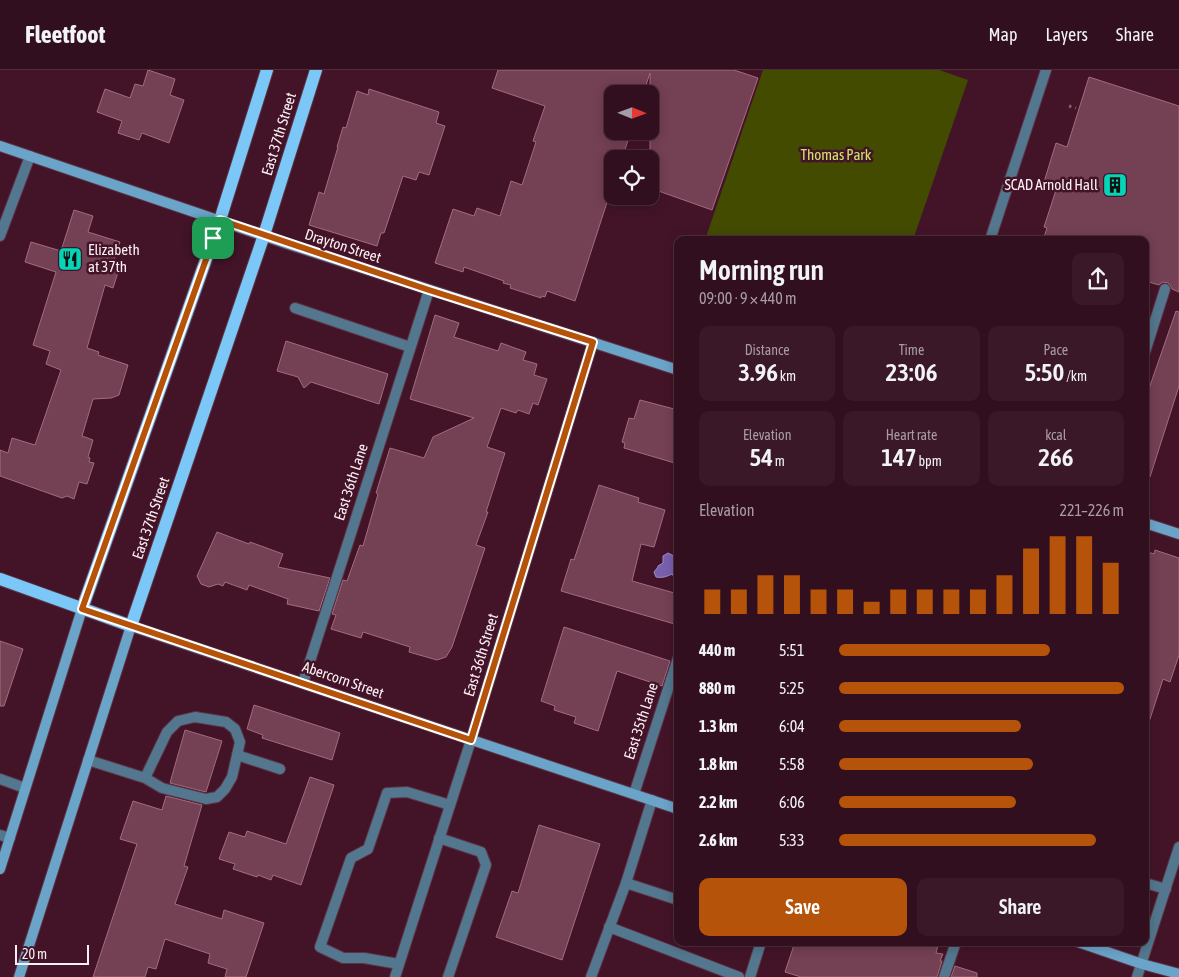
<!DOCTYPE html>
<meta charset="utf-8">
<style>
:root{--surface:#320f1e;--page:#3a1827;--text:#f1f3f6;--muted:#a89ca4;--line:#4d2f3c;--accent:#b45309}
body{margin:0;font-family:"Asap Condensed",sans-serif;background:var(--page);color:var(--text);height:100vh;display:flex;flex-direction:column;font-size:19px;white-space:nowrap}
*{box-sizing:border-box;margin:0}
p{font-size:16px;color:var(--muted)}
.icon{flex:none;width:28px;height:28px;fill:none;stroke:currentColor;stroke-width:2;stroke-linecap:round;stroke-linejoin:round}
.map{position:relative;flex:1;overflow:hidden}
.panel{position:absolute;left:674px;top:166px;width:475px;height:710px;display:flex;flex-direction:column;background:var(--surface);border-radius:10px;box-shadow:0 2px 12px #0003,0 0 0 1px var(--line)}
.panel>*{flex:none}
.needle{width:32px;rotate:91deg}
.tools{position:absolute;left:604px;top:15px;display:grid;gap:10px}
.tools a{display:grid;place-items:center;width:55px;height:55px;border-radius:10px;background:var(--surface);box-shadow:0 2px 12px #0003,0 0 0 1px var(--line);font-size:25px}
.scale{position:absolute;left:15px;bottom:12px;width:74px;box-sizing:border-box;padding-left:5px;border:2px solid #fceff3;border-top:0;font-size:14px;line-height:18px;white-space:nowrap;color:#fceff3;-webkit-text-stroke:4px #431428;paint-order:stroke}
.pin{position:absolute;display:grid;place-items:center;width:42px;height:42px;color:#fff;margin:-21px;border-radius:10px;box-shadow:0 2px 8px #0006}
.round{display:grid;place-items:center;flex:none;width:52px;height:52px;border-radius:10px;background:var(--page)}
.head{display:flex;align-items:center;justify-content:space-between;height:85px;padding:0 25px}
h1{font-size:28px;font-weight:600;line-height:38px}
.stats{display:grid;grid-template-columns:repeat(3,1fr);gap:8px;height:85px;padding:5px 25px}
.stats div{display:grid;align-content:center;border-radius:10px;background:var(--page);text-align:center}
.stats b{font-size:25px;font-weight:600}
.stats small{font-size:14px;font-weight:400}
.stats p{font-size:14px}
.chart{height:140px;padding:10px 25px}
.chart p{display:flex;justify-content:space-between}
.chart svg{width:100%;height:90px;margin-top:5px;stroke:var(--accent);stroke-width:6}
.action{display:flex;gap:10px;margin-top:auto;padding:10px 25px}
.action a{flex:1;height:58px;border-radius:10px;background:var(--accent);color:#fff;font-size:20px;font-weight:600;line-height:58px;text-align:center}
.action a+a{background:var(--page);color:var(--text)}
ul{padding:0 25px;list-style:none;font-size:16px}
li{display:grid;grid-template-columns:80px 60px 1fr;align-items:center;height:38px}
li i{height:12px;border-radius:6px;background:var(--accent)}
header{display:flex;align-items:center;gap:30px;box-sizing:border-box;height:70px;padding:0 25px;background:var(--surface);border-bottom:1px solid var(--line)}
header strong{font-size:24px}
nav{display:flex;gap:28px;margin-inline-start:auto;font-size:18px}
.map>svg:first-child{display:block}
.green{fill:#424b00}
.water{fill:#7960ae;stroke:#a08bc3}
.building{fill:#744053;stroke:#a46b7f}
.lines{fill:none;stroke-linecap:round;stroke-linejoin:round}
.service-casing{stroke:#5d3344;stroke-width:12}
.minor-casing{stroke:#5d3344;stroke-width:12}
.secondary-casing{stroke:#5d3344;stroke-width:12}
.primary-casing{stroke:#5d3344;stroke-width:14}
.path{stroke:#825e6d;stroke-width:3;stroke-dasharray:2.5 4;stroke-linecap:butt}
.service{stroke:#53778e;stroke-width:10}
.minor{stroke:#53778e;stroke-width:10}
.secondary{stroke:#6aa4c9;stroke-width:10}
.primary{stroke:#7bc7f7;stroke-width:12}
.route-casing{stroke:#fff;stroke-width:10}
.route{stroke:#b45309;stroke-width:6}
.labels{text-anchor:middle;stroke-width:5;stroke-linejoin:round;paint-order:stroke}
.street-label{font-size:15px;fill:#fceff3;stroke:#431428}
.park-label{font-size:15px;fill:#cfe368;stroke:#431428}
.poi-label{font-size:15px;fill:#fceff3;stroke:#431428;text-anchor:end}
</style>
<header>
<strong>Fleetfoot</strong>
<nav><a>Map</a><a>Layers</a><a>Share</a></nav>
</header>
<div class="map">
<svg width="1179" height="907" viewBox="0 0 1179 907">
<rect width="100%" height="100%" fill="#431428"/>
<path class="green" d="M763 0H939L968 10 913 170H705Z"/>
<path class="water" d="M668 483 676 487 677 486V511L672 504C666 507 662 508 656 507L654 502 658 497V496L663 493V486Z"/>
<g class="building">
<path d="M148 0 175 9 170 25 184 30 169 73 142 63 139 70 118 63 122 51 97 42 105 19 130 28 135 14 143 16Z"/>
<path d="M498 0H734L758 8 712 140 650 118V3L643 24H612V61H631L622 89H612V117L575 231 547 221 545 227 541 226V228L510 218 511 215 503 213 504 211 464 197 463 202 435 193 453 139 474 146 477 138 500 146 511 111 522 115 536 72 533 71 545 36 492 18Z"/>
<path d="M1089 7 1179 36V222L1172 219 1170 215 1168 213 1163 212 1159 215 1145 211V170H1043L1047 158 1044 157 1057 117 1044 112 1056 73 1067 77Z"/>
<path d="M369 19 439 42 436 53 445 56 429 105 419 102 416 110 403 106 384 163H381L377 176 309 155 319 122 324 124 338 77H337L343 57 346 58 357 21 368 25Z"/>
<path d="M74 140 93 146 88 162 120 172 112 197 119 199 113 218 105 215 87 278 99 282 98 285 128 295 119 325 111 328 93 329 82 366 93 370 88 387 90 388 89 392 94 393 87 414 79 412 74 429 67 426 62 428 0 406V380L8 383 12 368 35 375 61 300 46 294 50 281 33 275 56 202 25 192 31 172 61 181Z"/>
<path d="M1176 241 1179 242V316L1150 407 1145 406V330Z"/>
<path d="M435 245 459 253 454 267 498 281 501 273 526 282 523 290 537 294 534 305 547 309 538 335 533 333 529 344 518 340 516 343 501 338 487 377 505 383 486 442H488L476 475 485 478 452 577 446 587 437 590 409 582 410 577 363 562 361 568 331 559 336 545 332 544 343 510 347 511 360 475 363 476 378 424 376 423 390 378 424 388 433 367 474 348 410 329Z"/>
<path d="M286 271 388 304 379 334 311 312 304 318 298 307 277 301Z"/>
<path d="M640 330 678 340V394L624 378 625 373 622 372 629 348 634 349Z"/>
<path d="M599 415 639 428 638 432 665 440 654 477 641 474 632 511 678 524V555L561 521 571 489 574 490Z"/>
<path d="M217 462 249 474 250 472 283 484 278 497 330 508 319 541 287 534 288 529 249 515 247 520 225 512 223 516 218 514 209 517 201 514 197 506Z"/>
<path d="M1155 480 1179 488V585L1170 612 1163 609 1149 652H1145V481L1154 484Z"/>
<path d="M564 557 670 591 662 616 617 601 598 661 574 653 576 647 554 640 555 636 541 631Z"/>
<path d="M0 571 23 579 4 636H0Z"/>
<path d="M254 635 340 663 332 690 262 668 263 665 247 659Z"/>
<path d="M185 660 222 671 206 722 170 713Z"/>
<path d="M310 707 334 715 301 815 273 805 271 810 258 805 257 807 233 799 235 794 219 789 229 762 245 767 247 761 286 774Z"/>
<path d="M166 726 202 735 184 796 188 797 175 834 222 849 224 840 264 853 246 907H225L227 899 208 893 210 884 165 869 156 899 148 897 145 907H93L137 774 120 769 133 731 162 740Z"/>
<path d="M539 755 600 774 562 890 496 867 512 821 518 823Z"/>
<path d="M795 872H939L936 883 943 884 940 891H942L937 907H801L785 902Z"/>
<path d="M955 896 977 903V907H951Z"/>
</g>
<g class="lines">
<defs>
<g id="service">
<path d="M0 166 30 86"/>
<path d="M295 238 410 277"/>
<path d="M1145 282 1165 219"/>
<path d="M303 613 429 220"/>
<path d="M237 685 280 699"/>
<path d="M88 690 145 708 162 718 206 729 217 727 225 719 232 707 240 672 235 659 226 652 195 647 178 651 167 662 145 708"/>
<path d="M0 709 25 718"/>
<path d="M634 724 678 588"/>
<path d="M0 765 10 768"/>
<path d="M439 768 481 782 486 795 448 907"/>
<path d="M626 813 678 830"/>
<path d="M1145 813 1166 819"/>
<path d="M609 857 739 907"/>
<path d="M399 894 364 888H343L320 877 351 788 368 779 387 723 407 722 450 735"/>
<path d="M591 907 626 813 652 730"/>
<path d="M944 907 956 872"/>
</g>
<g id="minor">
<path d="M990 170 1046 0"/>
<path d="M395 907 471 670 593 272"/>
<path d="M750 907 761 872"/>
<path d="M1137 907 1179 777"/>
</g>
<g id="secondary">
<path d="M0 76 288 174 678 300"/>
<path d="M1145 453 1179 464"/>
<path d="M0 799 82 539"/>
<path d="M1078 872 1142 894 1179 904"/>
<path d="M19 907 131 556 678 739"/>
</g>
<g id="primary">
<path d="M0 509 131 556 264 165 316 0"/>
<path d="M82 539 220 150 267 0"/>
</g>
</defs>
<use href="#service" class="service-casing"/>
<use href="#minor" class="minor-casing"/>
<use href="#secondary" class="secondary-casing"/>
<use href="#primary" class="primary-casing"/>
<path class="path" d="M1069 36 1076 38"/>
<use href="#service" class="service"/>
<use href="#minor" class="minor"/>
<use href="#secondary" class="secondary"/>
<use href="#primary" class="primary"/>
</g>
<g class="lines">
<defs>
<path id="route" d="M220 150 429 220 593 272 471 670 82 539Z"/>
</defs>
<use href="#route" class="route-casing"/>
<use href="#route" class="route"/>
</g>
<defs>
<symbol id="building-square" viewBox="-11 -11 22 22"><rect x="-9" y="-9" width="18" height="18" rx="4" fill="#03d5b6" stroke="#431428"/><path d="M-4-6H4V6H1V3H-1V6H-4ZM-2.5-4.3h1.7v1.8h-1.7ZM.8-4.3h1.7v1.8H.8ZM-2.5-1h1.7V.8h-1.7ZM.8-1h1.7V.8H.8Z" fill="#111"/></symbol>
<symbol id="restaurant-square" viewBox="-11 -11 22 22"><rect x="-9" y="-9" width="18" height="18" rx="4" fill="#03d5b6" stroke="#431428"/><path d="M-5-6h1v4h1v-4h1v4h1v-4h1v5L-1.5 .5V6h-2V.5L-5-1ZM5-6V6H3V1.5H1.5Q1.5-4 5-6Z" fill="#111"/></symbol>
</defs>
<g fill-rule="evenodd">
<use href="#building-square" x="1101" y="101" width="28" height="28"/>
<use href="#restaurant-square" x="56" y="175" width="28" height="28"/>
</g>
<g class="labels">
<g class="street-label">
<text transform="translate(279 64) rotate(-73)" y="5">East 37th Street</text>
<text transform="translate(343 176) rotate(18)" y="5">Drayton Street</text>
<text transform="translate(351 412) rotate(-72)" y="5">East 36th Lane</text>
<text transform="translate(151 448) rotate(-71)" y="5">East 37th Street</text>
<text transform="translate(481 585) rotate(-73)" y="5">East 36th Street</text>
<text transform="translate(343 610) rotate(19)" y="5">Abercorn Street</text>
<text transform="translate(641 651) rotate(-72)" y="5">East 35th Lane</text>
</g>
<g class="park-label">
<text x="836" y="90">Thomas Park</text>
</g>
<g class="poi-label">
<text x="1098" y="120">SCAD Arnold Hall</text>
<text x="88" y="185" text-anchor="start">Elizabeth<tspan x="88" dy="17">at 37th</tspan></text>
</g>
</g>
</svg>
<div class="tools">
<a><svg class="needle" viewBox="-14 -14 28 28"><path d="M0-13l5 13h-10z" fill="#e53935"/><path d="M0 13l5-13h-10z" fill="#a89ca4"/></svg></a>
<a><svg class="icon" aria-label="locate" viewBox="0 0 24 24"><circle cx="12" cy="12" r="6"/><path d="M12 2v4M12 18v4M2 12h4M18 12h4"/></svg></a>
</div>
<div class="scale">20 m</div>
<div class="pin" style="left:213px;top:168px;background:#1e9e55"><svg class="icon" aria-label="arrive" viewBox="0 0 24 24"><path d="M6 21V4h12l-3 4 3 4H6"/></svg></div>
<section class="panel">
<div class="head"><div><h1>Morning run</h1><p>09:00 · 9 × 440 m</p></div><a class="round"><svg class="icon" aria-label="share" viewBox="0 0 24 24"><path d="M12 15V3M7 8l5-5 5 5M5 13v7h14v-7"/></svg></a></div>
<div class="stats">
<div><p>Distance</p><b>3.96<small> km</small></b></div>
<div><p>Time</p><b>23:06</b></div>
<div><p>Pace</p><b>5:50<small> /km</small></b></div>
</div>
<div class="stats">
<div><p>Elevation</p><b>54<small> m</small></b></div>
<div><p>Heart rate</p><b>147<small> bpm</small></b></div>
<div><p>kcal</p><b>266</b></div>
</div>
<div class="chart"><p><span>Elevation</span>221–226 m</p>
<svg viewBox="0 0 160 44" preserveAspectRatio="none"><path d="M5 44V32M15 44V32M25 44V25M35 44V25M45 44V32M55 44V32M65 44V38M75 44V32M85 44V32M95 44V32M105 44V32M115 44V25M125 44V12M135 44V6M145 44V6M155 44V19"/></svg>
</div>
<ul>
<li><b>440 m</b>5:51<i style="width:74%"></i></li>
<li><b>880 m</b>5:25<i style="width:100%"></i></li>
<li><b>1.3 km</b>6:04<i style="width:64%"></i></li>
<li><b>1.8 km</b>5:58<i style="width:68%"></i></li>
<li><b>2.2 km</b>6:06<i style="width:62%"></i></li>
<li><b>2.6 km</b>5:33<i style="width:90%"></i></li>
</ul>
<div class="action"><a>Save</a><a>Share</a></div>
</section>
</div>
